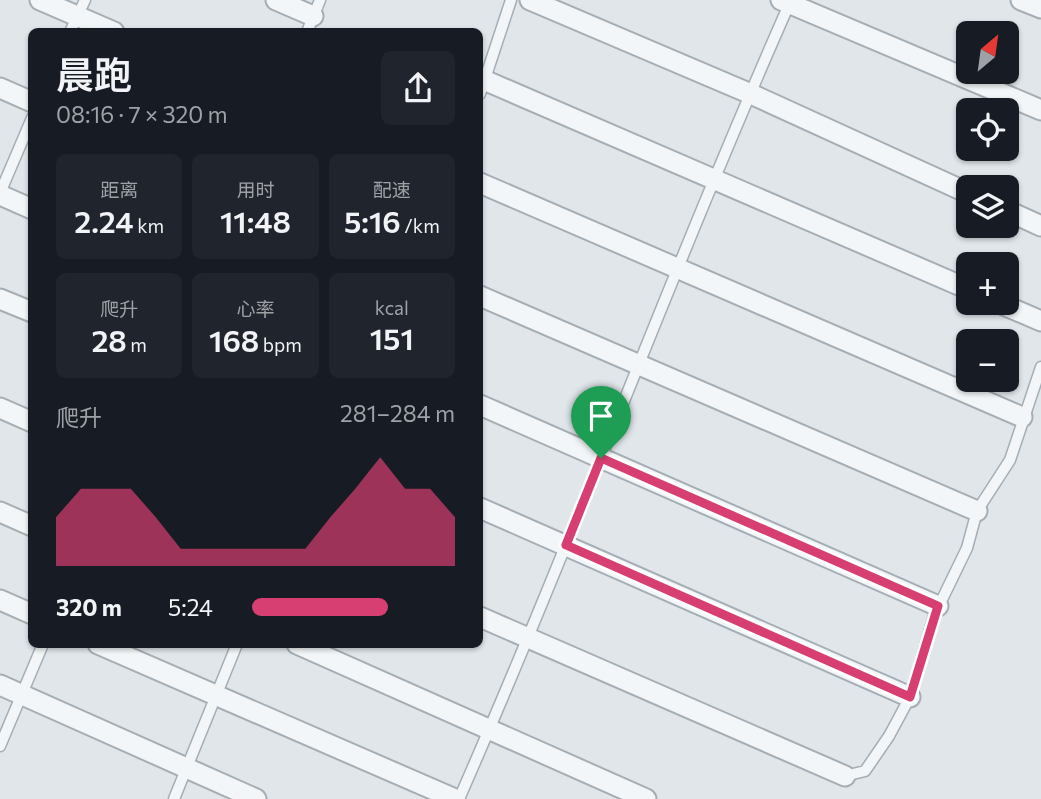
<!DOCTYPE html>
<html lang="zh">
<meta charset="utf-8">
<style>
:root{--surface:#171b24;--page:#20242c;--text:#f1f3f6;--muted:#9ea1a6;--accent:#d73e71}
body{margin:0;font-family:Commissioner,"Noto Sans SC",sans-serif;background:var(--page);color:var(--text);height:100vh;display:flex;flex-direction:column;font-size:26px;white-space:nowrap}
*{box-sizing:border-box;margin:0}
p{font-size:23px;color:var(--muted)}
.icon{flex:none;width:38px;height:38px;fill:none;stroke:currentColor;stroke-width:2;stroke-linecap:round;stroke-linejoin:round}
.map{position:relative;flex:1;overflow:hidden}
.drawer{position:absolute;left:28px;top:28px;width:455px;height:620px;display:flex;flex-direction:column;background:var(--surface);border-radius:10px;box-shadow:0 2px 5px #0004}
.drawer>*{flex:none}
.needle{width:46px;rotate:29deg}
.controls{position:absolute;left:956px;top:21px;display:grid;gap:14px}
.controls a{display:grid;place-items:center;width:63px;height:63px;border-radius:10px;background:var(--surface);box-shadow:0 2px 5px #0004;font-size:35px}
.pin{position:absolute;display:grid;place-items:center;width:60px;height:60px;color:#fff;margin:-72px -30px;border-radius:50% 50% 50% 0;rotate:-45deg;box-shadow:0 0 7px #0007}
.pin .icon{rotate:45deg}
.round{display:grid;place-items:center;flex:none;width:74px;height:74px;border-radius:10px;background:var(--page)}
.summary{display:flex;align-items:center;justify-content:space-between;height:119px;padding:0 28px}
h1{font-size:38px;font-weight:600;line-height:52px}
.stats{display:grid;grid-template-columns:repeat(3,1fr);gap:10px;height:119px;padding:7px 28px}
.stats div{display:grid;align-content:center;border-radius:10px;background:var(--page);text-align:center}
.stats b{font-size:30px;font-weight:600}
.stats small{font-size:19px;font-weight:400}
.stats p{font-size:19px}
.chart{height:196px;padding:14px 28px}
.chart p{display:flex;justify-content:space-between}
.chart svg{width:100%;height:126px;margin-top:7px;fill:var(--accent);opacity:.7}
ul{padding:0 28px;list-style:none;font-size:23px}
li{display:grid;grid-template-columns:112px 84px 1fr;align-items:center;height:52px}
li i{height:18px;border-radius:9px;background:var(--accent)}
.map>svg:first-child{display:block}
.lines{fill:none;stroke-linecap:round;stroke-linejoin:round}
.service-casing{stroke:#a5aeb5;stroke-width:13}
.minor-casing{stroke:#a5aeb5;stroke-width:23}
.service{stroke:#f3f6f8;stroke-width:10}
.minor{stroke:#f3f6f8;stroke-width:19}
.route-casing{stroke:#fff;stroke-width:14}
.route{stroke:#d73e71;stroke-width:9}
</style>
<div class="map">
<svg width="1041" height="799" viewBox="0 0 1041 799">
<rect width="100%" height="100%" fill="#e0e6ea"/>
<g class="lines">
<defs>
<g id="service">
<path d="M70 32 85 0"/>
<path d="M307 32 320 0"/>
<path d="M480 94 511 0"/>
<path d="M0 193 32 118"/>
<path d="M0 746 43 644"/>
<path d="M845 776 865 771 889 736 910 697 934 616 967 548 977 511 1010 460 1041 367"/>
<path d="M174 799 237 644"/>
<path d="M459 799C575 535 674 264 791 0"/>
</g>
<g id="minor">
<path d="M40 0 114 32"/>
<path d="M276 0 313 16"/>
<path d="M530 0 751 94 968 193"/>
<path d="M781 0 1041 110"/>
<path d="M1021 0 1041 8"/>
<path d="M484 80 968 289"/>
<path d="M0 88 32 102"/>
<path d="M480 183 1022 417"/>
<path d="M0 195 32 209"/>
<path d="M1006 210 1041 226"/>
<path d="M480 296 977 511"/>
<path d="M0 299 32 312"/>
<path d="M999 303 1041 321"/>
<path d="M480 405 938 606"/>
<path d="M0 408 32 422"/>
<path d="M480 508 910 697"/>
<path d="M0 512 32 526"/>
<path d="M0 600 32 614"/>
<path d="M480 617 845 776"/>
<path d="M98 644 455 799"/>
<path d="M297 644 646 799"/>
<path d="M0 685 256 799"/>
</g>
</defs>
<use href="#service" class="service-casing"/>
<use href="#minor" class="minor-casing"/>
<use href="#service" class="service"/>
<use href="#minor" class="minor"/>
</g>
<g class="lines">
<defs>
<path id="route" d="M601 458 938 606 910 697 566 545Z"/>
</defs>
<use href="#route" class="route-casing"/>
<use href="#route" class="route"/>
</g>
</svg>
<div class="controls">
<a><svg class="needle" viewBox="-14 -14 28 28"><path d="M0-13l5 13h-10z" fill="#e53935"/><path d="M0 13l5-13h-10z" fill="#9ea1a6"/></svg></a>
<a><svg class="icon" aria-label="locate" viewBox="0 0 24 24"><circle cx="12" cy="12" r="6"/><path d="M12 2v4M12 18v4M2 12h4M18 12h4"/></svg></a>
<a><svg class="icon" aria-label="layers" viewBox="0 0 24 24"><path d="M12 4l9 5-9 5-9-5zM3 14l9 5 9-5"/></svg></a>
<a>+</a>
<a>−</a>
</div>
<div class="pin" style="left:601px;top:458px;background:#1e9e55"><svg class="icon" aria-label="arrive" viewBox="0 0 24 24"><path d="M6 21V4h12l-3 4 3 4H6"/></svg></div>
<section class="drawer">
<div class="summary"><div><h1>晨跑</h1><p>08:16 · 7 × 320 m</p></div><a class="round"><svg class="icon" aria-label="share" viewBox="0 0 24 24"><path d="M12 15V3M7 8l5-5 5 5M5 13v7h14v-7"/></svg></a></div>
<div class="stats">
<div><p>距离</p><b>2.24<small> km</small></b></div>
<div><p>用时</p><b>11:48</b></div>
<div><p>配速</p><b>5:16<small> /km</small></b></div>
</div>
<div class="stats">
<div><p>爬升</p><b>28<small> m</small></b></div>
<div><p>心率</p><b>168<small> bpm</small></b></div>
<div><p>kcal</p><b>151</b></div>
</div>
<div class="chart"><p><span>爬升</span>281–284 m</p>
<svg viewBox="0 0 160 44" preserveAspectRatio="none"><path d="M0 44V27L10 17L20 17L30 17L40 27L50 38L60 38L70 38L80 38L90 38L100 38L110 27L120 17L130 6L140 17L150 17L160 27V44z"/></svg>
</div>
<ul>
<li><b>320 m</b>5:24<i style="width:67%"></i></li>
</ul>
</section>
</div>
